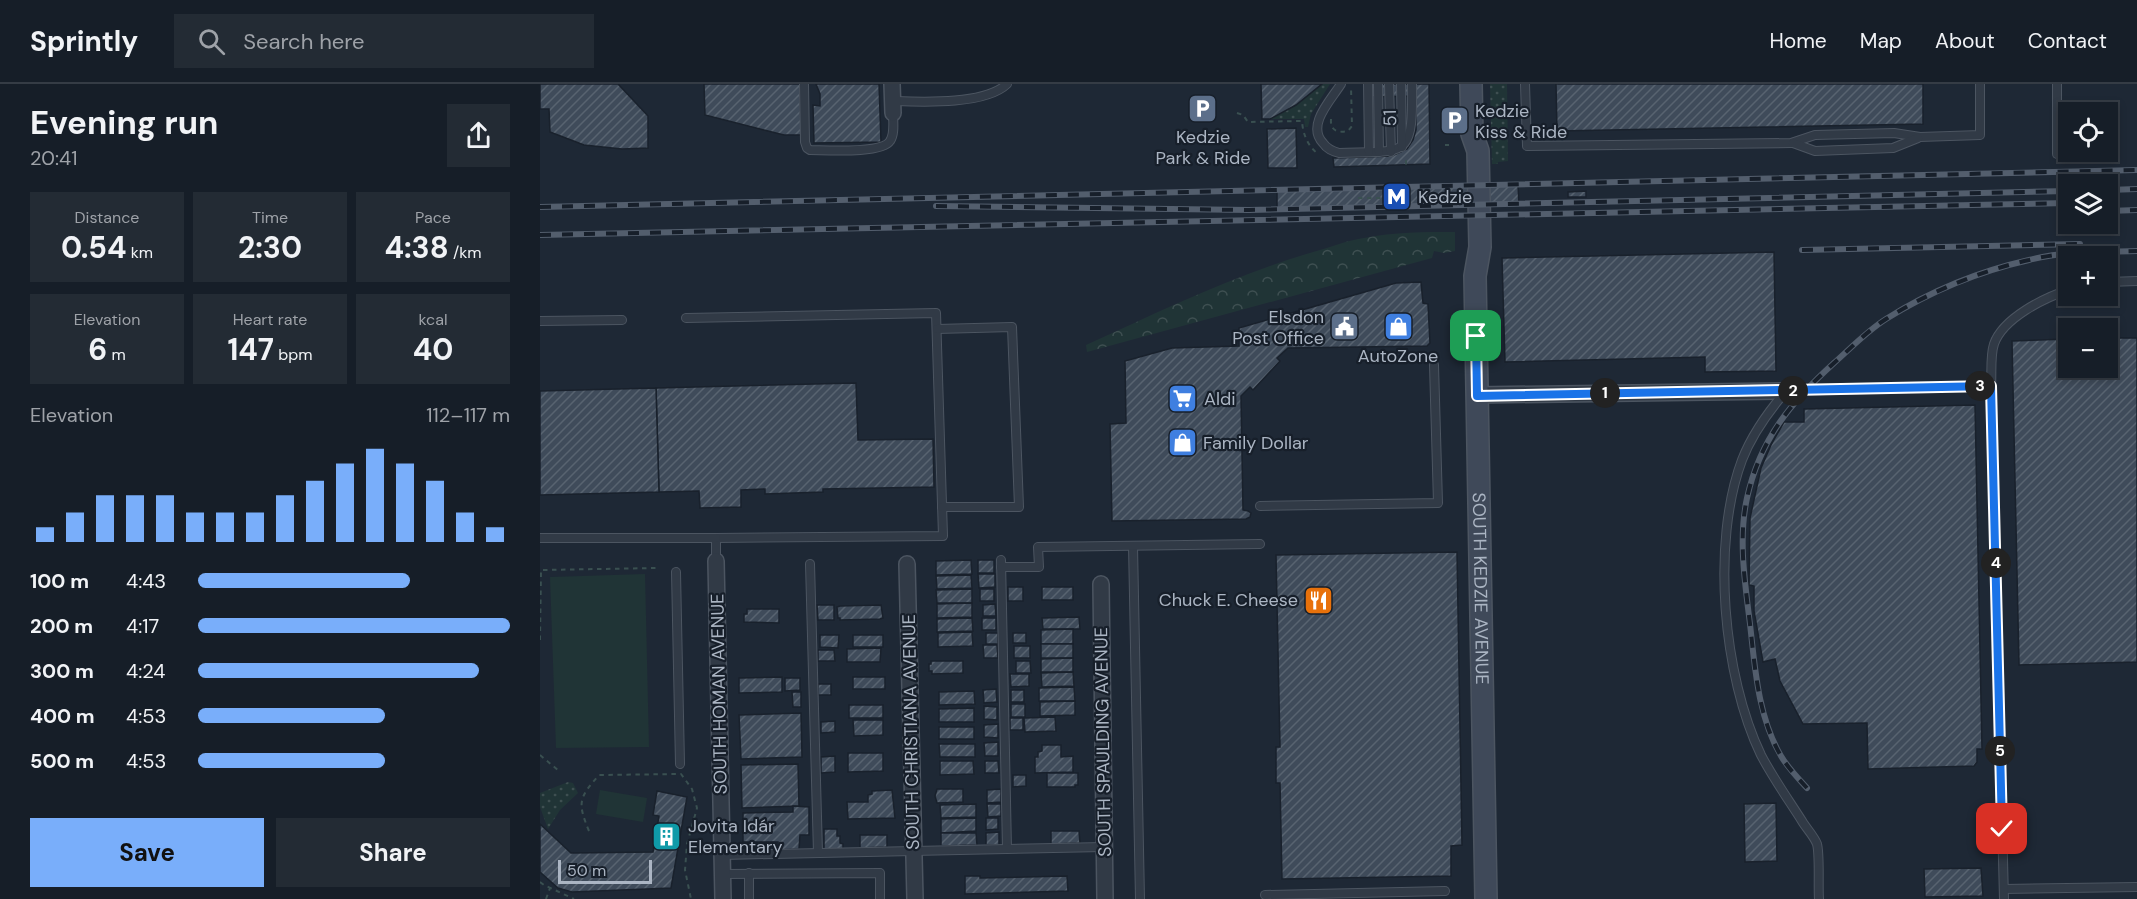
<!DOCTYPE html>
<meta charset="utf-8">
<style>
:root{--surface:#161e28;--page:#232b34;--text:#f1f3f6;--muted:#9ea2a8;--line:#353c45;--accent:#79aefa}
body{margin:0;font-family:"DM Sans",sans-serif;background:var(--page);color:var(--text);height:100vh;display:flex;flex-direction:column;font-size:22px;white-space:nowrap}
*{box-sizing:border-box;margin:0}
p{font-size:20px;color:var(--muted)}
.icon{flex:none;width:33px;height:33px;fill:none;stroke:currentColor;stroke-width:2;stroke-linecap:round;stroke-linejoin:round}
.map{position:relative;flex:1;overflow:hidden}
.details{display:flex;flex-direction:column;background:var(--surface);width:540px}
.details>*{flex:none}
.tools{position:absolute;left:1518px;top:18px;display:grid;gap:12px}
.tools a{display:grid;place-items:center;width:60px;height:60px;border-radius:0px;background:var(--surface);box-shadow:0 3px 9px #0003,0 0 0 2px var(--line);font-size:30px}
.scale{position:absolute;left:18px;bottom:15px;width:94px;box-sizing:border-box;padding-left:6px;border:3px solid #abb5c3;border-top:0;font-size:16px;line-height:21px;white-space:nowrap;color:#abb5c3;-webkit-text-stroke:4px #171f2a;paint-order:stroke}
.pin{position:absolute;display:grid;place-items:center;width:51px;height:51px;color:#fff;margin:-26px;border-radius:12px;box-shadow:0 3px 9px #0006}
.km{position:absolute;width:30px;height:30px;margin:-15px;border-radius:50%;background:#222;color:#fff;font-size:16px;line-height:30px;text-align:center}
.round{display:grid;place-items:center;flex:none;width:63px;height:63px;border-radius:0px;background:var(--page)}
.headline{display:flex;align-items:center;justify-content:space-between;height:102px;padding:0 30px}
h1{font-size:33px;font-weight:700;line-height:45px}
.figures{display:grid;grid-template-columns:repeat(3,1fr);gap:9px;height:102px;padding:6px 30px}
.figures div{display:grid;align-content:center;border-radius:0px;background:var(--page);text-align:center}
.figures b{font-size:30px;font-weight:700}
.figures small{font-size:16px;font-weight:400}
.figures p{font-size:16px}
.chart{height:168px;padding:12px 30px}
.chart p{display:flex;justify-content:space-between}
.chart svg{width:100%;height:108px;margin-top:6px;stroke:var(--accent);stroke-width:6}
.cta{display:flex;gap:12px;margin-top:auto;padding:12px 30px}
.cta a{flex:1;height:69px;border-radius:0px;background:var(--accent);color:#111;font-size:24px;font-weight:700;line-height:69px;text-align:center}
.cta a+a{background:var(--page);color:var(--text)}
ul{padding:0 30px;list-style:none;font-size:20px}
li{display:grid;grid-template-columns:96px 72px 1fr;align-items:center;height:45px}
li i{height:15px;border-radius:8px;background:var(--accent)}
header{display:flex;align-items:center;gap:36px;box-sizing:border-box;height:84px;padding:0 30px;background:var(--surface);border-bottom:2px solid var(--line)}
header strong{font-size:28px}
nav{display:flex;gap:33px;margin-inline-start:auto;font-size:21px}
.search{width:420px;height:54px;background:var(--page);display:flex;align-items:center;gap:15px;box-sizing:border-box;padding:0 21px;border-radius:0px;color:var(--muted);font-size:22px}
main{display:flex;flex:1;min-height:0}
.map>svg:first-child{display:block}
.green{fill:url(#green-dots)}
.forest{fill:url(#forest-crowns)}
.pitch{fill:#203436}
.building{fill:url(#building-hatch);stroke:#19212c;stroke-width:1.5}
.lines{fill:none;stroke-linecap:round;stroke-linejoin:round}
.lane-casing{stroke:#4c5561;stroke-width:10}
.street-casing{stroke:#4c5561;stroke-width:18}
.secondary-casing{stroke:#4c5561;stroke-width:24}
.path{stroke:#3a5051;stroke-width:2;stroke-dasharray:4.5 4.5;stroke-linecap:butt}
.lane{stroke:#313a46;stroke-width:8}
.street{stroke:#313a46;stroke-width:15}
.secondary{stroke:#3f4959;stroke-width:21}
.rail-casing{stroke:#535e6d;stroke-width:6}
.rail{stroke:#171f2a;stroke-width:4;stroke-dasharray:11;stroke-linecap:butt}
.route-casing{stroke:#fff;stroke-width:12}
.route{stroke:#1a73e8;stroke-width:8}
.labels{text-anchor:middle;stroke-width:4.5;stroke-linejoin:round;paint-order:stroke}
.poi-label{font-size:18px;fill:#abb5c3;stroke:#171f2a;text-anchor:start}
.street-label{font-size:18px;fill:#abb5c3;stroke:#171f2a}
</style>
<header>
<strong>Sprintly</strong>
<div class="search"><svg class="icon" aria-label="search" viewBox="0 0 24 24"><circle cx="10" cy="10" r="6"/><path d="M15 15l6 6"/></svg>Search here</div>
<nav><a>Home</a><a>Map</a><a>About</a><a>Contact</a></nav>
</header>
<main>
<section class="details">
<div class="headline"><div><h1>Evening run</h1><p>20:41</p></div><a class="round"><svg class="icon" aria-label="share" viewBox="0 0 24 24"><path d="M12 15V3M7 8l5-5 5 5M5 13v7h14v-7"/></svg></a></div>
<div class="figures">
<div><p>Distance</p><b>0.54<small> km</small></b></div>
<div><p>Time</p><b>2:30</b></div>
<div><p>Pace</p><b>4:38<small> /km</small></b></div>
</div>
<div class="figures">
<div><p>Elevation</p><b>6<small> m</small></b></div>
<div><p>Heart rate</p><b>147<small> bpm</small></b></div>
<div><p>kcal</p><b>40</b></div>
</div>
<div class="chart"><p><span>Elevation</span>112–117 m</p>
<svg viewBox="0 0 160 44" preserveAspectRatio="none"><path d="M5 44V38M15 44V32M25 44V25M35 44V25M45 44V25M55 44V32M65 44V32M75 44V32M85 44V25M95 44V19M105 44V12M115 44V6M125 44V12M135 44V19M145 44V32M155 44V38"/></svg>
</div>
<ul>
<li><b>100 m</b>4:43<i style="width:68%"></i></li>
<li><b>200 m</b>4:17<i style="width:100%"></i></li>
<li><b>300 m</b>4:24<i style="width:90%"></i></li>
<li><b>400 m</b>4:53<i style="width:60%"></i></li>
<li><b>500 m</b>4:53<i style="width:60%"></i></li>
</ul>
<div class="cta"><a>Save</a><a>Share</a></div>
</section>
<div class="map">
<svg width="1597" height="815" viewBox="0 0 1597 815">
<defs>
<pattern id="green-dots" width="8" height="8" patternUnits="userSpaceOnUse" patternTransform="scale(1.5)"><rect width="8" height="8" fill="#203436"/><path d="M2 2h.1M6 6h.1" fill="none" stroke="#3e4f51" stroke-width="1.8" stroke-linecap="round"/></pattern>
<pattern id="forest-crowns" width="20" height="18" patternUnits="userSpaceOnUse" patternTransform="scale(1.5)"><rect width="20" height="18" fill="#203436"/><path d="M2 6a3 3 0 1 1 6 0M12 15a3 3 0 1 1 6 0" fill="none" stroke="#3e4f51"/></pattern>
<pattern id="building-hatch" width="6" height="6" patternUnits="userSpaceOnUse" patternTransform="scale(1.5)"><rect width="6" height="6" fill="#3f4b5a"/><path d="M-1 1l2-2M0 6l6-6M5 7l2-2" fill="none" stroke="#586370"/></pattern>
</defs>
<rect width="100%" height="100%" fill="#1e2835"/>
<g class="green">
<path d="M782 0H790L771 30 768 43H765L764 35H730L756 21Z"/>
<path d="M950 0H967L968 77 958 78V80H952Z"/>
<path d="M28 698 33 699 38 709 20 726 8 745 0 723V709Z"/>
</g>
<path class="forest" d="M915 148V167L904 169 894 167 892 174 547 268 546 261C623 226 698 189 780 166 794 162 809 156 824 154 854 148 885 148 915 148Z"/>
<g class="pitch">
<path d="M105 490 109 663 16 664 10 493Z"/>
<path d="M60 706 107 714 103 738 56 730Z"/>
</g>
<g class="building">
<path d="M0 0H78L108 32V64L82 65 44 61 10 48 9 25H0Z"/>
<path d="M164 0H260L261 51H244L165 31Z"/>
<path d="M276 0H339L341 58 274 59 273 21 280 22V10Z"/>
<path d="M721 0H782L756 21 730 35H722Z"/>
<path d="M826 0H889L890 80 794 83 793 74 852 72 867 65 873 56 876 46V12L826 13Z"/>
<path d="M1016 0H1383V40L1017 47Z"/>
<path d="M756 44 757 84H728L727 45Z"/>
<path d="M978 100 979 121 737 126V105Z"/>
<path d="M1046 107V113H1028V108Z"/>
<path d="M1234 168 1236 287 1165 288V273L965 278 962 174Z"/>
<path d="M881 198 883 219 888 220 890 259 887 262 748 264 737 274 740 277 713 306 710 303 701 312 703 426 708 427 711 429 710 433 706 435 572 437 570 340 586 339 585 277 632 264 699 262V244L856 199Z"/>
<path d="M1568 254H1597V578L1479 581 1472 257 1528 255V284H1568Z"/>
<path d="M316 299 318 356 393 355 394 403 283 405V408L225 410V405L201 406V423L160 424 159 407 119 408 116 304Z"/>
<path d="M116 304 119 408 0 411V307Z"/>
<path d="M1435 321 1442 665H1437V678L1434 682 1328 685 1327 639 1263 640 1240 597 1235 575 1223 578 1214 527V502L1209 501 1210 434 1221 384 1231 361 1244 338H1264V325Z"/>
<path d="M917 468 922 761 911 762V792L742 795 740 699H736V663H740L736 471Z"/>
<path d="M431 476 432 490 396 491V477Z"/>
<rect x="438" y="476" width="16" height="13"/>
<path d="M438 490H455V503L439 504Z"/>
<path d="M431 491 432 504 397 505 396 492Z"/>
<rect x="468" y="503" width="15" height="14"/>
<rect x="502" y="503" width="31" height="13"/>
<path d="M432 505V519H397L396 506Z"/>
<rect x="440" y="505" width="14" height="12"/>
<path d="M432 519V533L397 534V520Z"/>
<path d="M455 520 456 532H443V521Z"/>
<path d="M277 521H294V536H278Z"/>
<path d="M341 521 343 534 340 535 300 536V534H298L297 523 300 522Z"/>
<path d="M207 525H239V539L204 538V530H207Z"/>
<path d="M539 533 540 545H503L502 534Z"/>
<path d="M432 534 433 547 397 548V535Z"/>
<rect x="442" y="534" width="14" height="12"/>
<path d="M533 545V560H501V546Z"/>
<path d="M432 548 433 562 398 563V549Z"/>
<rect x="446" y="549" width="12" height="11"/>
<rect x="473" y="549" width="13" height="10"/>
<path d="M280 551H299L298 564 280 563Z"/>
<rect x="313" y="551" width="30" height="12"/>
<rect x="501" y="560" width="32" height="14"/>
<path d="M443 561H457L458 574H444Z"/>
<rect x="474" y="562" width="16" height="12"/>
<path d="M341 564 340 578H307V565Z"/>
<path d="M278 566H294L295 577H278Z"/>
<path d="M533 574V588H501V575Z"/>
<path d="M391 577H423V589L392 590V587H389V580H391Z"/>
<path d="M476 577H490L491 589H476Z"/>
<path d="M533 588 534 602 502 603 501 589Z"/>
<path d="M470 590H489V602L471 603Z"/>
<path d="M242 593V608L199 609V594Z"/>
<rect x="313" y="593" width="32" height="12"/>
<path d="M245 594H260V606L245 607Z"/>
<rect x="278" y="600" width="13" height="11"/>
<path d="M534 603 535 617H499V604Z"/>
<path d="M456 605 457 618 444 619 443 606Z"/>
<rect x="471" y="606" width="13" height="12"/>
<path d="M434 607 435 620 399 621V608Z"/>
<path d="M252 608H261V623H253Z"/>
<path d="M535 617V631L500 632V618Z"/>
<rect x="471" y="620" width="14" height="13"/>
<rect x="309" y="621" width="34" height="13"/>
<path d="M444 622 457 623V636L444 635Z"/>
<path d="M434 624V638H399V625Z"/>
<path d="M261 629 262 673 201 675 199 631Z"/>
<path d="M515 633 516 647 485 648 484 634Z"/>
<rect x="470" y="634" width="13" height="12"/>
<path d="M313 636H343V651L314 652Z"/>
<path d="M295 637V648L281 649V638Z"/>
<path d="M458 640V654L444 653V641Z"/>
<rect x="399" y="643" width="35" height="12"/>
<path d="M458 658V672H445L444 659Z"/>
<path d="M399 660H435V673H400Z"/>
<path d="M502 661H521V673L533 672V688L495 689V673H498V668L502 667Z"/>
<path d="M308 669H343V687L308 688Z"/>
<path d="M295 672V688L281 689V673Z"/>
<path d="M400 677H433L434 690 400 691Z"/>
<path d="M445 677H458L459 689H445Z"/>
<path d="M258 680 259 722 202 724 201 681Z"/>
<path d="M507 689H538V701H535V703H507Z"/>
<path d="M473 691H486V702L473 703Z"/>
<path d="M397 705H423V718L397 719 395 712Z"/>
<path d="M461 705V718L447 719V706Z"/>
<path d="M352 706 355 734 308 735 307 718H328V711L332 710V707Z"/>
<path d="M117 707 147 713 131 804 32 808 18 804 0 788V740L31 769 113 768 119 732 113 731Z"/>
<path d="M1236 719 1237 777 1205 778 1204 720Z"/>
<path d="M436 720V733L401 734 400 721Z"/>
<path d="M447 720H461V732L448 733Z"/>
<path d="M253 722 269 723V751H260L259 765 238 766V758H203V729L253 728Z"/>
<path d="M436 734V747L401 749V735Z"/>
<path d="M446 734H458V745L446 746Z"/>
<path d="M284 745H297V752H300V759L303 760V765H284Z"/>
<path d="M511 747H539L540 759 511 760Z"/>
<path d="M459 748V761H446V749Z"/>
<path d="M401 749H436L437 761 401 762Z"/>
<path d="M320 751H347V763L320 764Z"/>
<path d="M1441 784 1443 812 1385 813 1384 785Z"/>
<path d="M425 792H440V794L527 792 528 807 425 810Z"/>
</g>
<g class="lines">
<defs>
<g id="lane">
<path d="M264 0 265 58 267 64 270 66C285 66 342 70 350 57 355 50 353 37 353 29"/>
<path d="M801 0C791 16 766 41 783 59 787 65 792 67 799 69 868 67 873 75 872 0"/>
<path d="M828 0 829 68"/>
<path d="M838 0 839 68"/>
<path d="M849 0 851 68"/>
<path d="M861 0 862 63"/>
<path d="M985 0 987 62 1251 59 1275 51 1354 49 1380 53 1440 51V0"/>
<path d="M1517 0V70"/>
<path d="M353 17C382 18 445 21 467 0"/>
<path d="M1253 59 1275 67 1353 64 1378 54"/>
<path d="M1568 198 1597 197"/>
<path d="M146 234 396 229 403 452 176 454V477"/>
<path d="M0 237 82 236"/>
<path d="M397 245 472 243 479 423H402"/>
<path d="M720 422 898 419 894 281"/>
<path d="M0 454H176"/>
<path d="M593 462 600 815"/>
<path d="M461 476 467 765"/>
<path d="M270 480 278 769"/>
<path d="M461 483H499L498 463 720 460"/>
<path d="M136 488 140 680"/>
<path d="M182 771 564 763"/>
<path d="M209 789V815"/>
<path d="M182 790 340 789V815"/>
<path d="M1464 805 1597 803"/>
<path d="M725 811 905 807"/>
<path d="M1279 815C1278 802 1280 771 1277 760 1274 752 1266 744 1262 737 1248 715 1233 694 1221 671 1183 592 1171 459 1202 376 1212 350 1228 328 1246 307L1451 302"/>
<path d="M1464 815 1451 302C1452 289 1450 272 1454 260 1463 234 1504 214 1528 206"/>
</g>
<g id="street">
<path d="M352 0 353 29"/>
<path d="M937 311 1246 307"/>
<path d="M176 477 183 815"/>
<path d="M367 480 375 815"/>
<path d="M561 500 565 815"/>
</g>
<g id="secondary">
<path id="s1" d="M931 0 932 50 938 67 940 163 935 192 946 815"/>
</g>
</defs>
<use href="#lane" class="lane-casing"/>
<use href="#street" class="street-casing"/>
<use href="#secondary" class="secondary-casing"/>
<g class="path">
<path d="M697 29 703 31 708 38 762 37C763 51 768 62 778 70"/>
<path d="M791 35C790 47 798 49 808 47L812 42 811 3"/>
<path d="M905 61H909"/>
<path d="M866 76V81"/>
<path d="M878 113 912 112"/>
<path d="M818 114H854"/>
<path d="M0 556 1 486 117 484"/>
<path d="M0 671 19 687"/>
<path d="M49 747C37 718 39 714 59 691L141 690 152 705 157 724 147 760 145 786 151 815"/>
<path d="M0 798 4 801 34 815"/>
<path d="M6 815 10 804"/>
</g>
<use href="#lane" class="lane"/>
<use href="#street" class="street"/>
<use href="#secondary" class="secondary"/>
<defs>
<g id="rail">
<path d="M1568 106 1597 105"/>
<path d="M396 122 709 126 1528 107"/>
<path d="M0 123 1597 86"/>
<path d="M1568 127 1597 126"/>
<path d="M0 151 1528 119"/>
<path d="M1262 166 1540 160"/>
<path d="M1267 704C1258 694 1248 684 1241 672 1218 633 1215 584 1210 540 1205 499 1198 455 1207 414 1220 355 1251 318 1294 279 1311 264 1327 247 1346 235 1389 208 1440 187 1489 176 1524 167 1560 168 1597 167"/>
</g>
</defs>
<use href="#rail" class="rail-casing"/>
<use href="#rail" class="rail"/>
</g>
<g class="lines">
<defs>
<path id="route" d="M936 252 937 312 1451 302 1462 745"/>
</defs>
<use href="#route" class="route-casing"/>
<use href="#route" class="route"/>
</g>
<defs>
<symbol id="parking-square" viewBox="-11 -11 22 22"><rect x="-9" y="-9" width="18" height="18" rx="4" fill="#5c6f8a" stroke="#171f2a"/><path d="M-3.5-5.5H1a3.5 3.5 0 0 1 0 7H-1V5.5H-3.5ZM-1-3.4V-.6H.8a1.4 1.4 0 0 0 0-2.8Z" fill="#fff"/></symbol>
<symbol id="metro-square" viewBox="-11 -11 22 22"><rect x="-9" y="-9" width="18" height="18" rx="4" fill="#1a4fb4" stroke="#171f2a"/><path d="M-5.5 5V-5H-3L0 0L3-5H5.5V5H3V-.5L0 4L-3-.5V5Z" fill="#fff"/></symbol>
<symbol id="civic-square" viewBox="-11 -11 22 22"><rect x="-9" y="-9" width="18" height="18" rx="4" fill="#5c6f8a" stroke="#171f2a"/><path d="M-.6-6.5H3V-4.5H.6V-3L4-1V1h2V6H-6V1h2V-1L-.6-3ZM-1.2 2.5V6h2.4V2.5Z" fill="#fff"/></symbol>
<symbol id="shop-square" viewBox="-11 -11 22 22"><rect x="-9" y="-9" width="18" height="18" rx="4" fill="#3f7fe0" stroke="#171f2a"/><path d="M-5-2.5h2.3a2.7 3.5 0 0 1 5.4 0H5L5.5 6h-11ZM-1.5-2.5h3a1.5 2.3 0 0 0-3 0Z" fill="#fff"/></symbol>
<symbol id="supermarket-square" viewBox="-11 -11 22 22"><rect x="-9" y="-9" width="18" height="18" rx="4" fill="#3f7fe0" stroke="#171f2a"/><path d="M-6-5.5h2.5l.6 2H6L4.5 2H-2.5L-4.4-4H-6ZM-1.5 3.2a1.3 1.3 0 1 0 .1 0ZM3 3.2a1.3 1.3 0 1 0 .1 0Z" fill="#fff"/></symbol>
<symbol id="restaurant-square" viewBox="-11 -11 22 22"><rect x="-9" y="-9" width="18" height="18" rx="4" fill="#e8710a" stroke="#171f2a"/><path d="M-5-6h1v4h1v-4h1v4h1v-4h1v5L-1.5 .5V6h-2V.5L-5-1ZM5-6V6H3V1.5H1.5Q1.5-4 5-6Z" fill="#fff"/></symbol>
<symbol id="building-square" viewBox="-11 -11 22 22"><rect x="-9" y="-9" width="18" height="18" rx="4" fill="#0f9aa8" stroke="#171f2a"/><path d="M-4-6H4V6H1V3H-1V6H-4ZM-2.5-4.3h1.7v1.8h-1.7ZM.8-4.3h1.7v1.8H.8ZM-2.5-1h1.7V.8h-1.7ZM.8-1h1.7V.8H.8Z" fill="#fff"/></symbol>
</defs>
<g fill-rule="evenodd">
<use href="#parking-square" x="646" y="8" width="33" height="33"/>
<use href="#parking-square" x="898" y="20" width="33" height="33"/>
<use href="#metro-square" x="840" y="96" width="33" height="33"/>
<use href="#civic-square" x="788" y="226" width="33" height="33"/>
<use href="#shop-square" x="842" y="226" width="33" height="33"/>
<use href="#supermarket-square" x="626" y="298" width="33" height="33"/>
<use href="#shop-square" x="626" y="342" width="33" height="33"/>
<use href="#restaurant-square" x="762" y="500" width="33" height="33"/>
<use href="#building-square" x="110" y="736" width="33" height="33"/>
</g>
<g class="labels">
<g class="poi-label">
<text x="935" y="33">Kedzie<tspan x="935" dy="21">Kiss &amp; Ride</tspan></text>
<text x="663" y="59" text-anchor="middle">Kedzie<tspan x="663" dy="21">Park &amp; Ride</tspan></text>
<text x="878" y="119">Kedzie</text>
<text x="784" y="239" text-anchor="end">Elsdon<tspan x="784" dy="21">Post Office</tspan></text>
<text x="858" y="278" text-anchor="middle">AutoZone</text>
<text x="664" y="321">Aldi</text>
<text x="663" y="365">Family Dollar</text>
<text x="758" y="522" text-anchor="end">Chuck E. Cheese</text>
<text x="148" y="748">Jovita Idár<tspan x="148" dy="21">Elementary</tspan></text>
</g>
<g class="street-label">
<text transform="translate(850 34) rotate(-91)" y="6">51</text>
<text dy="6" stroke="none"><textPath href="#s1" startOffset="506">SOUTH KEDZIE AVENUE</textPath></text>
<text transform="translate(179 610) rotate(-91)" y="6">SOUTH HOMAN AVENUE</text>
<text transform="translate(371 648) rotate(-91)" y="6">SOUTH CHRISTIANA AVENUE</text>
<text transform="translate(563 658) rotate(-91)" y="6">SOUTH SPAULDING AVENUE</text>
</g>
</g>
</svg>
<div class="tools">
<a><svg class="icon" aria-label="locate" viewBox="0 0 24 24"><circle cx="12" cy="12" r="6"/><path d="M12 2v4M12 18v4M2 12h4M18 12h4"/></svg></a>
<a><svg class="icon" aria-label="layers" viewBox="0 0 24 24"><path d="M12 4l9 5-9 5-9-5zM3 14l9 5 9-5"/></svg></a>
<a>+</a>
<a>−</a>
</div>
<div class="scale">50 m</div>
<div class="pin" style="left:936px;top:252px;background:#1e9e55"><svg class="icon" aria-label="arrive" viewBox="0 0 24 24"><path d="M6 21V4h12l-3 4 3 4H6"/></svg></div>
<div class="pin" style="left:1462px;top:745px;background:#d93025"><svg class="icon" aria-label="check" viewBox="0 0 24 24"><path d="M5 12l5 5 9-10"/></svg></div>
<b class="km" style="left:1065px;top:309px">1</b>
<b class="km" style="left:1253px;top:307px">2</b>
<b class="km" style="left:1440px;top:302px">3</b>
<b class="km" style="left:1456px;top:479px">4</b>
<b class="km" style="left:1460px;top:667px">5</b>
</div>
</main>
